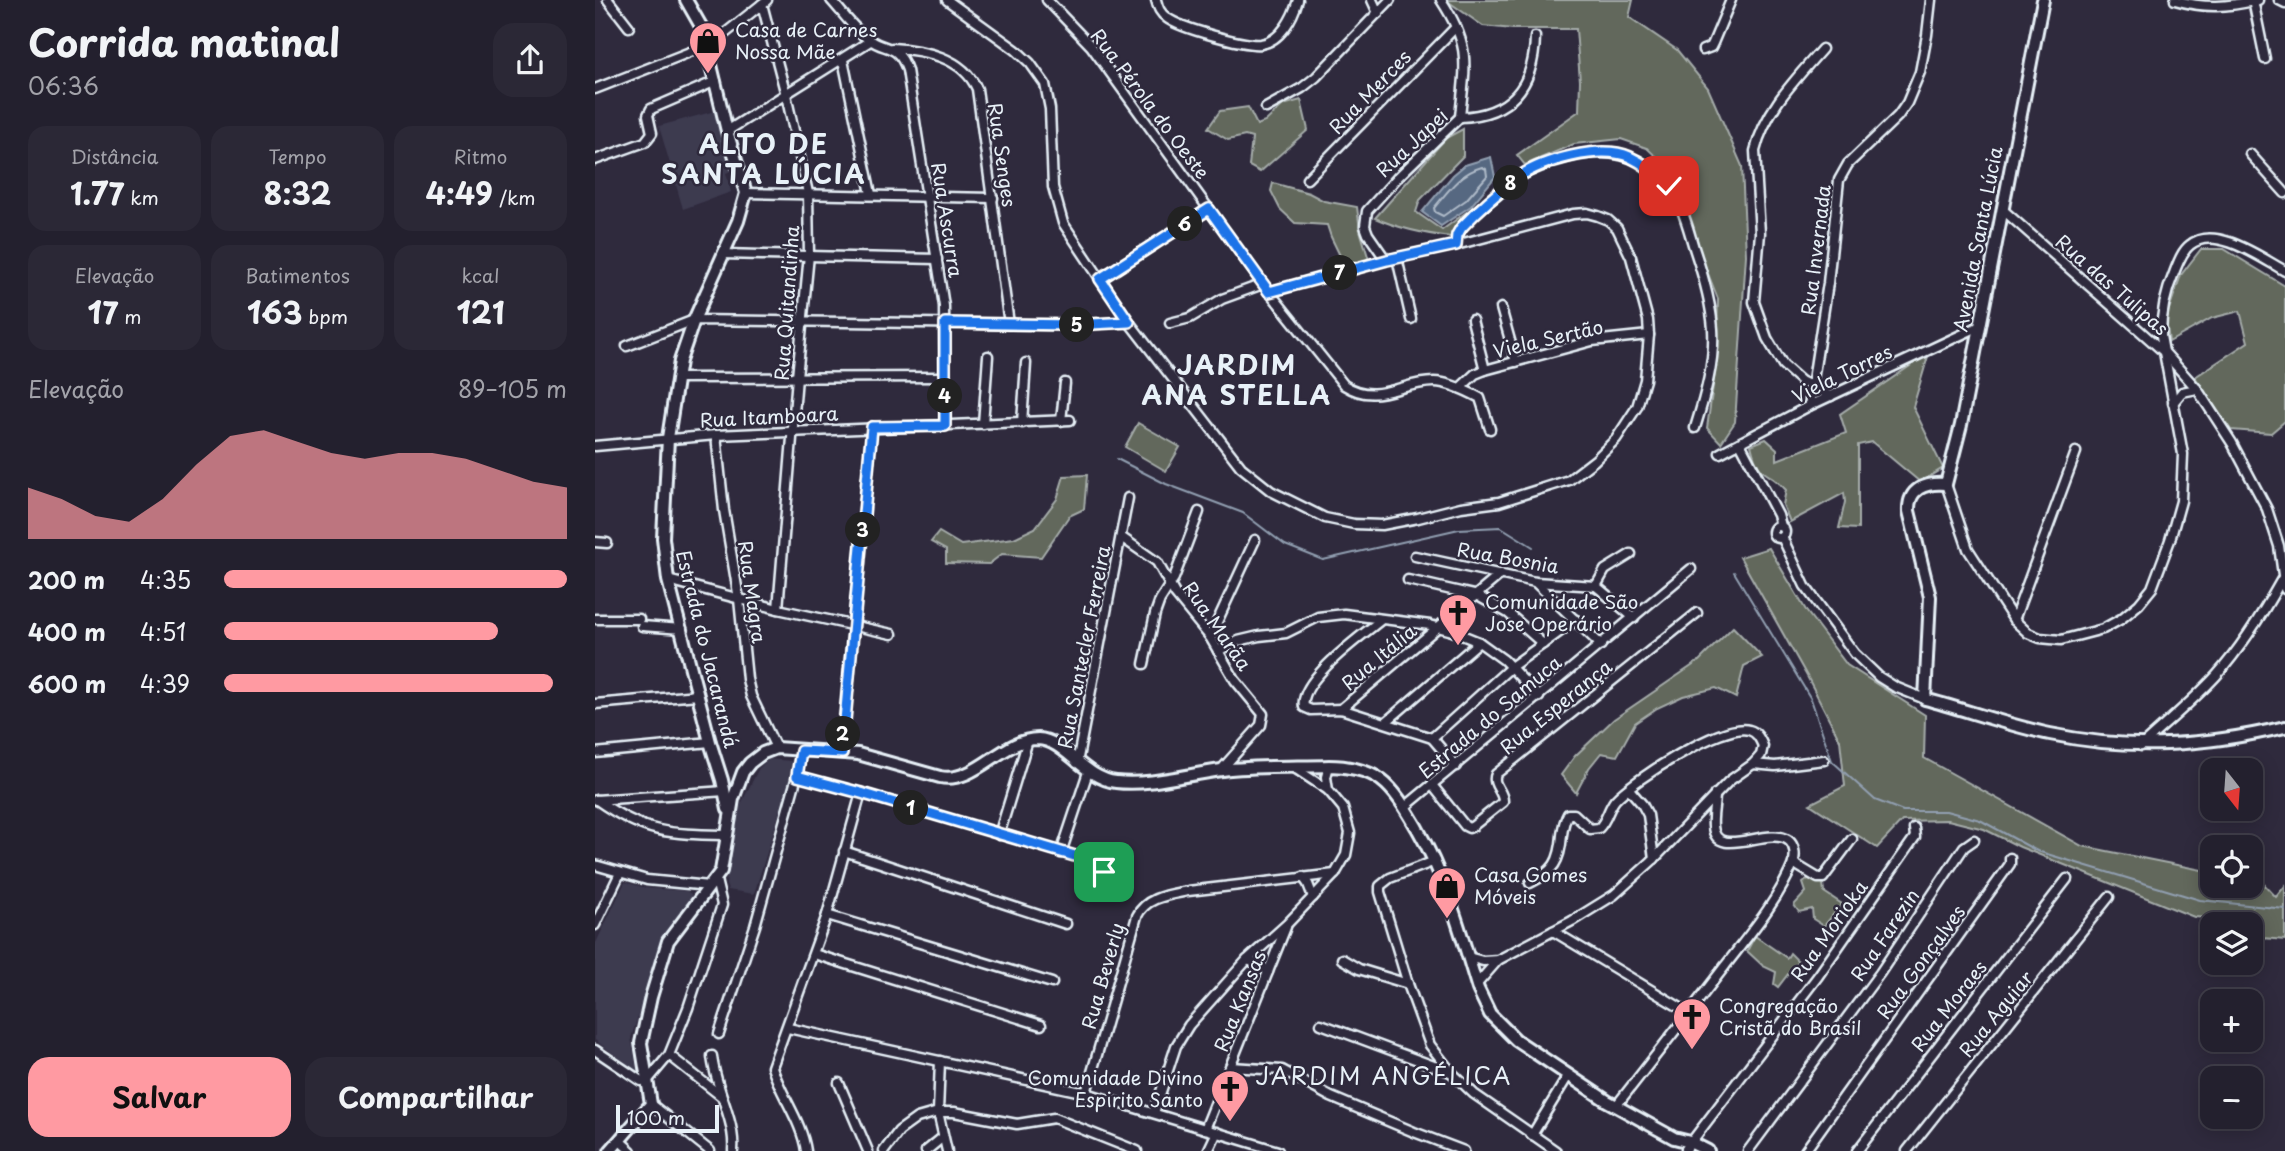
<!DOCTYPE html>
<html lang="pt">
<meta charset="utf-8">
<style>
:root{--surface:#23202e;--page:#2b2836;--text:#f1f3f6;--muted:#a3a3aa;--line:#403e4a;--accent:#ff9aa2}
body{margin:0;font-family:"Playpen Sans",sans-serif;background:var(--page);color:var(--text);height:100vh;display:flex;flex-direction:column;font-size:26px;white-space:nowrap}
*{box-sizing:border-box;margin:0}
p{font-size:23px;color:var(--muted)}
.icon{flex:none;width:38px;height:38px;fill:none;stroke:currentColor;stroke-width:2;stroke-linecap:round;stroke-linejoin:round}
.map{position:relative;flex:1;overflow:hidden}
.sheet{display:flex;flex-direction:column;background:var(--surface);width:595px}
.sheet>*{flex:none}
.needle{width:46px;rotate:163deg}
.tools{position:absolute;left:1605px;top:758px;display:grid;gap:14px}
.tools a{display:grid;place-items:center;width:63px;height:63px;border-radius:14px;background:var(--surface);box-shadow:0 4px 18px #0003,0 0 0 2px var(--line);font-size:35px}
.scale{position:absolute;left:21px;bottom:18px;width:103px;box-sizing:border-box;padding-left:7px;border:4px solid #e8f1f8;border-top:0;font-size:19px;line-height:24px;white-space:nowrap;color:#e8f1f8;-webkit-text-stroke:5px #2f2a3d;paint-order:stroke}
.pin{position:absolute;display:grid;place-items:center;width:60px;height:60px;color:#fff;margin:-30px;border-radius:14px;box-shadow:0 4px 10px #0006}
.km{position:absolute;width:35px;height:35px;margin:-18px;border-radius:50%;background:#222;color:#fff;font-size:19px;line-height:35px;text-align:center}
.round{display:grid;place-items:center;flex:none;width:74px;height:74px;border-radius:21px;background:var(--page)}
.head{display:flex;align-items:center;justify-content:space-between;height:119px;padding:0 28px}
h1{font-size:38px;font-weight:700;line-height:52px}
.metrics{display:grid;grid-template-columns:repeat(3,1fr);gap:10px;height:119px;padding:7px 28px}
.metrics div{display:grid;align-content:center;border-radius:18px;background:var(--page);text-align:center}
.metrics b{font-size:30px;font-weight:700}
.metrics small{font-size:19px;font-weight:400}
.metrics p{font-size:19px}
.chart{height:196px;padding:14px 28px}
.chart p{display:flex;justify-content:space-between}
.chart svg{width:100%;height:126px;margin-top:7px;fill:var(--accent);opacity:.7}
.action{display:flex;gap:14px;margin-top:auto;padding:14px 28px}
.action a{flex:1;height:80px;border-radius:21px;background:var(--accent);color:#111;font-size:28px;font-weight:700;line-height:80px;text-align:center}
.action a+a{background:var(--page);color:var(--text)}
ul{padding:0 28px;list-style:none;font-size:23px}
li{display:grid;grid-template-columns:112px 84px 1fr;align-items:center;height:52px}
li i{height:18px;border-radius:9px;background:var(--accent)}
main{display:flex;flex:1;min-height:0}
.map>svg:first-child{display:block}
.built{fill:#3d3a50}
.green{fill:#62685b;stroke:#a5acaa;stroke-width:2}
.water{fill:#576881;stroke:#919fb1;stroke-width:2}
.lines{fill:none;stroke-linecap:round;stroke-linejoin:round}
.shore{stroke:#aebac8;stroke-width:2}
.stream{stroke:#919fb1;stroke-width:2}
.street-casing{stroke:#e8f1f8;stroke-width:13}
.secondary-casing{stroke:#e8f1f8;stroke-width:16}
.street{stroke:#2f2a3d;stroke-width:8}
.secondary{stroke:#2f2a3d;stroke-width:10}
.route-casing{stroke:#fff;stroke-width:14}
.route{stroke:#1a73e8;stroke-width:9}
.labels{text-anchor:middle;stroke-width:5;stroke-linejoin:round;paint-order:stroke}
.poi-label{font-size:19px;fill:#e8f1f8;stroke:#2f2a3d;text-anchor:start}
.street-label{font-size:19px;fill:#e8f1f8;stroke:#2f2a3d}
.quarter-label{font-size:23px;letter-spacing:2px;fill:#e8f1f8;stroke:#2f2a3d}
.district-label{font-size:26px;font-weight:bold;letter-spacing:2px;fill:#e8f1f8;stroke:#2f2a3d}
</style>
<main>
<section class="sheet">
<div class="head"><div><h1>Corrida matinal</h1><p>06:36</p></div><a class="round"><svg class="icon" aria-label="share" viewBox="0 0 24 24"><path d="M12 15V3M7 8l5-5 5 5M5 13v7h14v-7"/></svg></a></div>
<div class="metrics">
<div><p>Distância</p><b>1.77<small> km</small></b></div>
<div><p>Tempo</p><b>8:32</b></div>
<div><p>Ritmo</p><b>4:49<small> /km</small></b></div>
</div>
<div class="metrics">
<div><p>Elevação</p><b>17<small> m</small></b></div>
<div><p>Batimentos</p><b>163<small> bpm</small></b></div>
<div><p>kcal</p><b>121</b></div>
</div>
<div class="chart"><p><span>Elevação</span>89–105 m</p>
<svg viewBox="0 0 160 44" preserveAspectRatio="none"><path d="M0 44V26L10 30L20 36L30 38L40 30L50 18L60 8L70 6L80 10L90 14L100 16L110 14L120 14L130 16L140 20L150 24L160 26V44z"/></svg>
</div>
<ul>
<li><b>200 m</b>4:35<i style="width:100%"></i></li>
<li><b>400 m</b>4:51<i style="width:80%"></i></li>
<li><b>600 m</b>4:39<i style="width:96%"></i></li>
</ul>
<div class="action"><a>Salvar</a><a>Compartilhar</a></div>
</section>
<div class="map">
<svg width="1690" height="1151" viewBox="0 0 1690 1151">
<rect width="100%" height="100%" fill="#2f2a3d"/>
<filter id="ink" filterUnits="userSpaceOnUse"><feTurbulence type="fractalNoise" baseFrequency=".0143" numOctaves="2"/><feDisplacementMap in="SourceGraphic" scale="14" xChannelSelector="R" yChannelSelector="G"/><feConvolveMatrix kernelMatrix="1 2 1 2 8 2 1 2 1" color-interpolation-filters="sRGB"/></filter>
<g filter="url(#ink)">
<g class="built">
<path d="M124 110 138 170 131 173 136 192 88 209 64 126Z"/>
<path d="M174 759 196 761 199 766 159 894 133 890 131 884 138 836 145 806 164 768Z"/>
<path d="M30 882 51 888 92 891 96 894 98 899 70 933 36 1038 42 1071 0 1040V945Z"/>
</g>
<g class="green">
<path d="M851 0H1038L1034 17 1082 50 1113 88 1147 166 1151 255 1140 422 1126 443 1112 428 1121 365 1123 299 1070 165 1052 148 1026 139 979 144 930 165 922 155 984 111 985 81 981 29H918L888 26Z"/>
<path d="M706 100 713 130 665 172 654 166 657 138 650 136 633 140 613 128 625 111 653 107 662 125 670 122 688 105Z"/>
<path d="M868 129V156L825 200 821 212 847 230 888 200 856 237C830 234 805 229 780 218L851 138Z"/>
<path d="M678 183 714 193 729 201 762 207 765 230 774 260 750 266 736 237 732 225 700 223 685 209 676 191Z"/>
<path d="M1606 249H1629L1690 286V421L1676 433 1636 430 1600 377 1653 342 1645 311 1617 318 1574 342 1571 318 1586 275Z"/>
<path d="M1334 353 1318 407 1348 468 1325 482 1277 442 1263 445V529L1244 528 1250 502 1249 493 1195 522 1188 505 1191 490C1172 468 1164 480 1156 445L1171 439 1182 449V460L1251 433 1245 414Z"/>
<path d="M543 423 585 447 571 471 530 447Z"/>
<path d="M492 475 489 509 474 516 446 557 407 554 394 564 351 563V550L336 542 344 532 366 545 419 538 440 528 462 499 469 476Z"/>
<path d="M1174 548 1212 612 1252 665 1330 715 1329 758 1487 846 1617 872V886H1656V878L1665 880 1681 897 1690 886V940L1656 937V924H1644L1641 920 1599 917 1425 847 1389 829 1353 820 1307 821 1282 848 1215 804 1250 786 1245 740 1213 678 1145 557Z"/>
<path d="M1138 627 1167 657 1149 666 1141 698 1121 688 1088 696 1062 708 1040 723 1022 756 1006 753 994 768 981 793 966 775 980 756 1019 719 1104 661Z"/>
<path d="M1213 879 1228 883 1229 892 1247 904 1229 926 1218 919 1217 909 1204 912 1199 905 1211 892 1208 883Z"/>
<path d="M1160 936 1192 958 1195 953 1203 961 1183 987 1179 984 1181 972 1168 966 1152 951Z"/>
</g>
<path class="water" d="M896 157 900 177 876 206 846 226 827 212 858 175 870 165Z"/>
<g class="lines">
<path class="shore" d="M887 167 891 169 892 176 871 200 848 216 840 212 839 208C853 191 865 173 887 167Z"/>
<g class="stream">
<path d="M522 459 571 484 648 513 690 545 728 560 864 529 906 527 938 547"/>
<path d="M1139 572 1216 699 1237 761 1280 800 1308 811H1351L1385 820 1442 851 1605 900 1690 909"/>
</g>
<defs>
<g id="street">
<path d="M13 0 34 27"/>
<path d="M236 0C248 13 260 31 275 40 292 51 303 44 312 70L349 306 350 426"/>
<path d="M352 0 421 50 435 63 450 84 455 109 458 187 468 223 534 322 646 467 676 491 730 518 759 524 787 525 823 518 866 507 904 502 974 480 1000 460 1021 439 1042 407 1050 380 1054 335 1053 320 1036 257 1022 228 1013 220 1003 216 992 213 978 214 861 245 791 260 674 292"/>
<path d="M452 0 496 46 668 284 749 385C782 406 805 382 839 382 854 382 872 391 885 398L895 429"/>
<path d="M561 0C563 8 565 13 572 18 585 28 650 46 666 44 686 41 698 17 703 0"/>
<path d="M777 0 783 13"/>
<path d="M846 0C877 47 870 65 865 117"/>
<path d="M1580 0C1611 9 1632 7 1663 0"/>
<path d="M1658 0 1670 59"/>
<path d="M1684 0 1690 3"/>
<path d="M167 4 191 95 213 193 214 255 202 377 183 609"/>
<path d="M297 48C329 50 368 57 382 89L414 324"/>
<path d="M1227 49C1200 80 1170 110 1160 151L1165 233 1159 302 1172 338 1188 365 1206 381 1236 396"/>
<path d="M1108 50 1116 47 1118 43 1136 0"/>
<path d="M248 60 276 194"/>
<path d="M0 89 118 43 172 0"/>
<path d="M671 108 707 88 721 77 795 0"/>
<path d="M132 131 275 41"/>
<path d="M1655 154 1690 193"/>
<path d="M0 160 50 142 57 133 53 115 56 109 121 81"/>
<path d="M712 179 861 27"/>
<path d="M151 193 398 198"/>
<path d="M1407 209 1569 352 1602 389 1637 443 1672 509 1684 546 1690 589"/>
<path d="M861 245C861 224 885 209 900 197 908 191 915 182 924 177 934 170 947 166 958 162 1001 147 1044 147 1074 187 1088 205 1093 229 1100 251 1108 275 1116 302 1118 329 1120 362 1110 396 1100 428"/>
<path d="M128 254 342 259"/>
<path d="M802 258 816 319"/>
<path d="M791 260 773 234 770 226 772 211 802 178 865 117C915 115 939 87 940 37"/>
<path d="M505 279 614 209"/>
<path d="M906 308 921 362"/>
<path d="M877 320 890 370"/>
<path d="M575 323 595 318 627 299 668 284"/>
<path d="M32 346 99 320 478 325 534 322"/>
<path d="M82 378 350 377"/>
<path d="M865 388 880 374 890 370 997 341 1054 335"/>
<path d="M1578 403 1587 392 1602 389"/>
<path d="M1214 406 1233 283 1244 180 1253 164 1303 116 1312 103 1325 72 1332 35 1336 0"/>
<path d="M466 421 470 383"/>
<path d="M427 423 431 363"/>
<path d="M388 424 393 356"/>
<path d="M121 435 129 510 144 599 152 679 156 696 181 748"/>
<path d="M1145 443 1183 515 1186 526"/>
<path d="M0 446 121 435 475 420"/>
<path d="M1125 453 1214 406 1385 326"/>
<path d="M1351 484 1373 549 1419 620 1433 633 1445 638 1466 640 1508 629 1526 619 1544 604 1557 588 1575 540 1586 501 1588 454 1566 336C1566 314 1570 294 1579 273 1583 263 1587 251 1595 245 1620 224 1668 259 1690 271"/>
<circle cx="1184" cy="532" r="6"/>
<path d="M526 537 562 562 580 594 615 637 640 680 668 714 666 725 626 770"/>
<path d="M1187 537 1210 586 1260 654 1284 677 1300 687 1330 699"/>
<path d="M0 542 12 543"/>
<path d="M820 556 940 582 1001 586"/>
<path d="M73 580 183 609 297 634"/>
<path d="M813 580 883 596 913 613 948 644"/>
<path d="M940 582 1006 645"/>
<path d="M1001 586 1039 618"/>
<path d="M1001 586 1010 570 1036 554"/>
<path d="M0 619H44"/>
<path d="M786 620C766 636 703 681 709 707L716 710 746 709 837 738 861 766"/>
<path d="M1419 620 1481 452"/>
<path d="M47 626 87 629"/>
<path d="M615 637 660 540"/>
<path d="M623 651 643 641 664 636 691 633 723 617 749 614 835 625 857 631 884 642 909 660 944 697"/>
<path d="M549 664 560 614 565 600 579 578 604 512"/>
<path d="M0 704 103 695"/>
<path d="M746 709 906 574"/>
<path d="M791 722 884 642"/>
<path d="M837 738 916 667 981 620"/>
<path d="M1546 746C1571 723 1598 701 1621 676 1647 647 1668 613 1687 579"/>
<path d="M0 753 115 742"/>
<path d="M246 753 277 427"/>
<path d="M482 763 533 498"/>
<path d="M202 776 266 793 490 859 501 864 517 881"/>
<path d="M837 785 870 826 874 828 878 826 908 802C909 791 896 785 901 774L1102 613"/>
<path d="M1034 789 1047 804 1053 815 1059 859"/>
<path d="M733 790 731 777 734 766"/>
<path d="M1 800 130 791"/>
<path d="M2 800C50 834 74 834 131 835"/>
<path d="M810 807 1096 569"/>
<path d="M404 835 433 740"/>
<path d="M249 851 471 924"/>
<path d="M466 853 493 772"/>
<path d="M840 861 795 878 785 886V892L813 984 835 1045 856 1072 879 1094 961 1151"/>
<path d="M1198 863 1223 878H1228L1257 839"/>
<path d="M0 865 52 880 114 886"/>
<path d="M708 877 713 884 718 897"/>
<path d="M935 883C959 871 965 862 967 835 968 827 969 821 973 814H979L995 829 1004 828C1012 820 1013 809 1020 800 1038 780 1128 722 1154 730 1162 732 1165 739 1168 746L1166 755 1158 764"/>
<path d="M232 915 457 983"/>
<path d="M0 925 25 873"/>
<path d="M958 931 1094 1013"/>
<path d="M219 954 446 1025"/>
<path d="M873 957 888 961 903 960 977 921 1019 895 1059 859 1134 781 1158 764 1180 766 1229 760"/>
<path d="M747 959 764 969 813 984"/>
<path d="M652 960 666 965 673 972"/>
<path d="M882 984 903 960"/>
<path d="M726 1024 855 1072"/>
<path d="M193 1028 491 1093 683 1151"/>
<path d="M124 1034 160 926 202 776 206 751"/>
<path d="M0 1050 46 1081 53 1080 74 1055 93 1008 127 905 121 880"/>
<path d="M74 1055 126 1096"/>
<path d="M117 1056C120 1088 141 1121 138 1151"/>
<path d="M345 1061 343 1112 352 1151"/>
<path d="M635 1067 687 1070 736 1097 819 1132 869 1151"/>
<path d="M244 1083 273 1151"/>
<path d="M491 1093 542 916C551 897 573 895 593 891L740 874"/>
<path d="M56 1104 115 1151"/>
<path d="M1021 1106C1058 1059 1094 1013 1130 966 1154 935 1183 901 1198 864 1201 856 1200 845 1193 840 1173 826 1120 861 1118 826 1117 816 1120 805 1120 794"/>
<path d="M559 1113 581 1046 594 1025 652 960 692 924 740 874 751 855 755 833 748 808 733 790 698 767"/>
<path d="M610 1129 691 927"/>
<path d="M937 1135 973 1076"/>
<path d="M25 1141 36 1151"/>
<path d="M1091 1149 1223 976 1320 837 1319 828"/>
<path d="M211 1151C207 1122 186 1096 177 1067L232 915 266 793"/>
<path d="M289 1151 304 1131 322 1118 343 1112H359L422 1124 459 1118 542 1151"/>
<path d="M331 1151 348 1137"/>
<path d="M613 1151 622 1132"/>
<path d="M1153 1151 1285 973 1369 847 1379 840"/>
<path d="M1210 1151 1415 864V858"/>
<path d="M1262 1151 1472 879"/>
<path d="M1312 1151 1514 897"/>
</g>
<g id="secondary">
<path d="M91 0 107 28 132 131 151 193 143 221 99 320 85 361 73 438 68 538 73 580 115 742 127 780 133 809"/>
<path d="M1448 0 1366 425 1351 484C1330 482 1313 489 1314 511L1335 597 1330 699C1371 710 1412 725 1455 734 1536 751 1610 746 1690 727"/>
<path d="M15 1151 56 1104 46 1043 56 997 73 941 126 871 138 799 148 772 155 763 168 753 181 748 224 751 263 754 345 777C381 784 407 739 443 739 470 740 488 778 521 782 554 786 594 774 627 770 663 766 699 767 734 766 751 766 773 770 786 780 801 791 812 811 822 828 851 878 866 934 883 989L895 1014 921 1040 1012 1101 1079 1138 1095 1142 1113 1151"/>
</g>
</defs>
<use href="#street" class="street-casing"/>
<use href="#secondary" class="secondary-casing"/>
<use href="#street" class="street"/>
<use href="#secondary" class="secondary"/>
</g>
</g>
<g class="lines" filter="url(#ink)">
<defs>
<path id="route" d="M509 872 500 864 490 859 266 793 202 776 206 751 247 753 277 427 350 426V323L478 325 534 322 505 279 614 209 674 292 792 260 861 245 862 235 866 228C883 210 903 192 922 178 947 160 1006 144 1035 157 1050 164 1063 175 1074 186"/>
</defs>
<use href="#route" class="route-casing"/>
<use href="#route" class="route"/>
</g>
<defs>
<symbol id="shop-pin" viewBox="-11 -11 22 30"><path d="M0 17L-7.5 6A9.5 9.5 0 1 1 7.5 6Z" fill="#ff9aa2" stroke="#2f2a3d"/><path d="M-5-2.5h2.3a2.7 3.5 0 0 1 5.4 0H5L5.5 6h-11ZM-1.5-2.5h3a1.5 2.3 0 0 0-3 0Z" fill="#111"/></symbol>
<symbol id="church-pin" viewBox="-11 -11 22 30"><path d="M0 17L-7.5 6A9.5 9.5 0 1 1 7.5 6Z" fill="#ff9aa2" stroke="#2f2a3d"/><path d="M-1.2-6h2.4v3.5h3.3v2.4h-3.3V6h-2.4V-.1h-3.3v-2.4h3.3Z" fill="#111"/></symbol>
</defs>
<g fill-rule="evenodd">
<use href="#shop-pin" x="91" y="19" width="44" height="60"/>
<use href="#church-pin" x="841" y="591" width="44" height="60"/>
<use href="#shop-pin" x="830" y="864" width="44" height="60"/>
<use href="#church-pin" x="1075" y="995" width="44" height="60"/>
<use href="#church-pin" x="613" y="1067" width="44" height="60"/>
</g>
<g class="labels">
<g class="poi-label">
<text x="140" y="37">Casa de Carnes<tspan x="140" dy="22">Nossa Mãe</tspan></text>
<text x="890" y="609">Comunidade São<tspan x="890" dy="22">Jose Operário</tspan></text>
<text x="879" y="882">Casa Gomes<tspan x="879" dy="22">Móveis</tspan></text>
<text x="1124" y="1013">Congregação<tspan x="1124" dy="22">Cristã do Brasil</tspan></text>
<text x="608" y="1085" text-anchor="end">Comunidade Divino<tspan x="608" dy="22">Espirito Santo</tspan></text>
</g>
<g class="street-label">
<text transform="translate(775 92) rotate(-46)" y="7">Rua Merces</text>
<text transform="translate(555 104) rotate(53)" y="7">Rua Pérola do Oeste</text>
<text transform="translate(817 143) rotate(-43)" y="7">Rua Japei</text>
<text transform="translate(407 155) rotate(82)" y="7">Rua Senges</text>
<text transform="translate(352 220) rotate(81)" y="7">Rua Ascurra</text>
<text transform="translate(1383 239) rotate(-79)" y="7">Avenida Santa Lúcia</text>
<text transform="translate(1221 250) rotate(-83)" y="7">Rua Invernada</text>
<text transform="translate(1517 285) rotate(41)" y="7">Rua das Tulipas</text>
<text transform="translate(192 303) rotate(-86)" y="7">Rua Quitandinha</text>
<text transform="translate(953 339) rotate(-13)" y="7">Viela Sertão</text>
<text transform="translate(1247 374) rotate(-26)" y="7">Viela Torres</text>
<text transform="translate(174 417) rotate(-3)" y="7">Rua Itamboara</text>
<text transform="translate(913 558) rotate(10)" y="7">Rua Bosnia</text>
<text transform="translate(157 592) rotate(82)" y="7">Rua Magra</text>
<text transform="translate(622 626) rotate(55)" y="7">Rua Marãa</text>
<text transform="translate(489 647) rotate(-79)" y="7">Rua Santecler Ferreira</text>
<text transform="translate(112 649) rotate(76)" y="7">Estrada do Jacarandá</text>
<text transform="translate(784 657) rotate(-40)" y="7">Rua Itália</text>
<text transform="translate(961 707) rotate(-39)" y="7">Rua Esperança</text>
<text transform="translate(895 717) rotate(-40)" y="7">Estrada do Samuca</text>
<text transform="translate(1234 931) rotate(-55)" y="7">Rua Morioka</text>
<text transform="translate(1290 935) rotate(-56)" y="7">Rua Farezin</text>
<text transform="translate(1326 962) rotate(-54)" y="7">Rua Gonçalves</text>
<text transform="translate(508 976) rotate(-74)" y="7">Rua Beverly</text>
<text transform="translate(645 1001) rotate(-68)" y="7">Rua Kansas</text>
<text transform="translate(1354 1006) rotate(-52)" y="7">Rua Moraes</text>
<text transform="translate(1401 1014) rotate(-51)" y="7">Rua Aguiar</text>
</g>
<g class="quarter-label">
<text x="789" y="1085">JARDIM ANGÉLICA</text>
</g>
<g class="district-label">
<text x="169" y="154">ALTO DE<tspan x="169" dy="30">SANTA LÚCIA</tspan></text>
<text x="642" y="375">JARDIM<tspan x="642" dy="30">ANA STELLA</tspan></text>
</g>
</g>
</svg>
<div class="tools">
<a><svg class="needle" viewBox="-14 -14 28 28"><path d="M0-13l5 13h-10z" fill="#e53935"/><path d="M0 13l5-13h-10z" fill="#a3a3aa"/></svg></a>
<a><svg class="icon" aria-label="locate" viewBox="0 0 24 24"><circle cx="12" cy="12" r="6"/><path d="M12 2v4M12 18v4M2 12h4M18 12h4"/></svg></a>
<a><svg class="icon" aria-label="layers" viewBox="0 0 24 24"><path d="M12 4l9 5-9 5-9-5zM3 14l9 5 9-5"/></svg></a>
<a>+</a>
<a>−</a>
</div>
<div class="scale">100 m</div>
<div class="pin" style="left:509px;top:872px;background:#1e9e55"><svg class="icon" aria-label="arrive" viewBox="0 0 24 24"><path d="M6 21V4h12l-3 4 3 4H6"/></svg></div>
<div class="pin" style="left:1074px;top:186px;background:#d93025"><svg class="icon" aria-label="check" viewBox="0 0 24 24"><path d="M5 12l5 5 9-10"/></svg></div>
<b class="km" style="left:316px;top:808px">1</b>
<b class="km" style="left:248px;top:734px">2</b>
<b class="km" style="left:268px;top:530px">3</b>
<b class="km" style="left:350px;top:396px">4</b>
<b class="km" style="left:482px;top:325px">5</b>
<b class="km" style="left:590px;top:224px">6</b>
<b class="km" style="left:745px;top:273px">7</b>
<b class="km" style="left:916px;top:183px">8</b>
</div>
</main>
